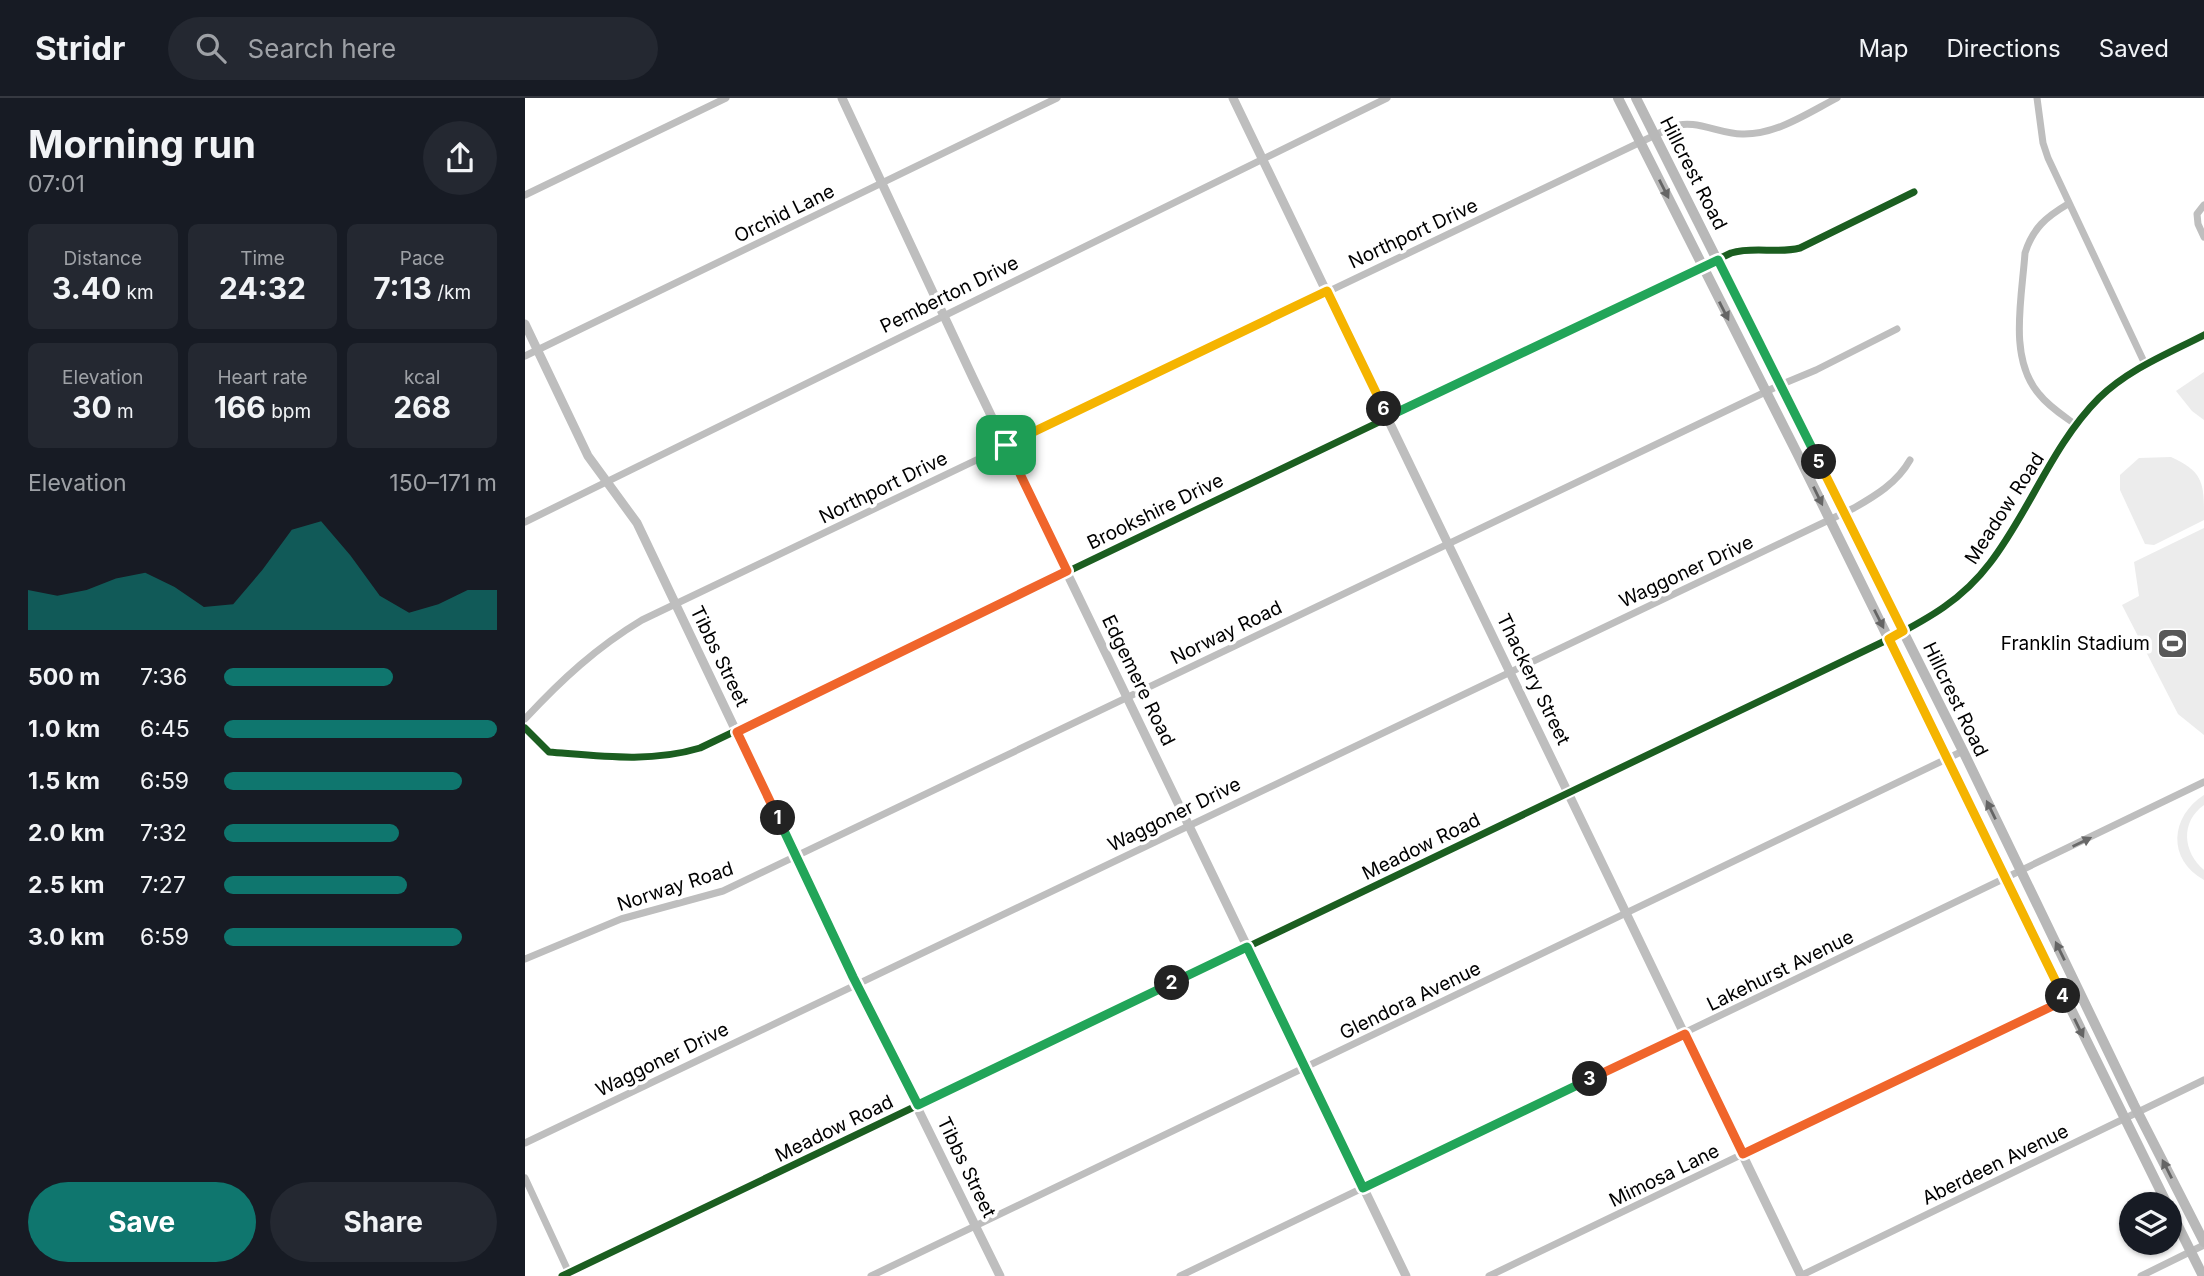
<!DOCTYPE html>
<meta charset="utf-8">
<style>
:root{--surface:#171b24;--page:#242831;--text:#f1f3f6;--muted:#9ea1a6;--line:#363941;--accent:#0f766e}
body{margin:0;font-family:Inter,sans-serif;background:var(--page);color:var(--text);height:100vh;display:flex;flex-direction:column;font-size:26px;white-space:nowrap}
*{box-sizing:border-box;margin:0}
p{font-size:23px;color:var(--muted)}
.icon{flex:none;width:38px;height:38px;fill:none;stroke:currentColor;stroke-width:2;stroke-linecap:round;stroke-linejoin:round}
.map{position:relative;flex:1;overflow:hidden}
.side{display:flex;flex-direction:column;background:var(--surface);width:525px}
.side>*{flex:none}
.buttons{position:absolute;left:1594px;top:1094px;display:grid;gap:14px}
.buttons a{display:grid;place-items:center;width:63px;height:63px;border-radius:50%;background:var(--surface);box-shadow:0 2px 5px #0004;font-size:35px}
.pin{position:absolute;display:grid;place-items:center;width:60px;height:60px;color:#fff;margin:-30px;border-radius:14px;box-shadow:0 4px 10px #0006}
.km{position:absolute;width:35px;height:35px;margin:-18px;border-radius:50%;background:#222;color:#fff;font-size:19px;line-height:35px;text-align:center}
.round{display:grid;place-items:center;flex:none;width:74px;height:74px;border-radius:37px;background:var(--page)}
.overview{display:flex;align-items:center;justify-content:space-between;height:119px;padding:0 28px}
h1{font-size:38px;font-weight:700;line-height:52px}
.figures{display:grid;grid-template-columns:repeat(3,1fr);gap:10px;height:119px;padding:7px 28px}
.figures div{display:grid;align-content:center;border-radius:10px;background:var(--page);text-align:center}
.figures b{font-size:30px;font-weight:700}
.figures small{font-size:19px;font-weight:400}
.figures p{font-size:19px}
.chart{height:196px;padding:14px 28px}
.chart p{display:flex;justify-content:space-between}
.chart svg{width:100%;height:126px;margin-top:7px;fill:var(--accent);opacity:.7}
.action{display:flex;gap:14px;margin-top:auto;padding:14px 28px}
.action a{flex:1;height:80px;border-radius:42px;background:var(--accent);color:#fff;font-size:28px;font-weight:700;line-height:80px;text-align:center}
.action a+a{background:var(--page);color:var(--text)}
ul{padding:0 28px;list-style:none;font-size:23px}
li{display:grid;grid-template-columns:112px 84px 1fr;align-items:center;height:52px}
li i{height:18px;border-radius:9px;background:var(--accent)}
header{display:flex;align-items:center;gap:42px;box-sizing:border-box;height:98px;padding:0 35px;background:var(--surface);border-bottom:2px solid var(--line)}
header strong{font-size:33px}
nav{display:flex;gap:38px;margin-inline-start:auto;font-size:24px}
.search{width:490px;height:63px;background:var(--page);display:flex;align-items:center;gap:18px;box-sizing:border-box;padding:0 24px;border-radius:38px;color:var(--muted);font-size:26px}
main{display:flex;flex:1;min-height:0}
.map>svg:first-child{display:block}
.green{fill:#ececec}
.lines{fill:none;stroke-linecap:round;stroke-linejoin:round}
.minor{stroke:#bebebe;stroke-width:7}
.tertiary{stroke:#bebebe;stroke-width:9}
.secondary{stroke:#b8b8b8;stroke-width:10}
.cycleway-casing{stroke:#fff;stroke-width:11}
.cycleway{stroke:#1b5e20;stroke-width:7}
.oneway{fill:#656565}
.oneway2{fill:#686868}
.split-1-casing{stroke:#fff;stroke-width:14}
.split-2-casing{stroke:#fff;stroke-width:14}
.split-3-casing{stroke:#fff;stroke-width:14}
.split-4-casing{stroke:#fff;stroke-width:14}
.split-5-casing{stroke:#fff;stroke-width:14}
.split-6-casing{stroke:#fff;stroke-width:14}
.split-7-casing{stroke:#fff;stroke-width:14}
.split-1{stroke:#f0652b;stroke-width:9}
.split-2{stroke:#22a559;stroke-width:9}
.split-3{stroke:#22a559;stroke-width:9}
.split-4{stroke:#f0652b;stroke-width:9}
.split-5{stroke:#f5b400;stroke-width:9}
.split-6{stroke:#22a559;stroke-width:9}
.split-7{stroke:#f5b400;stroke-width:9}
.labels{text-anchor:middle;stroke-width:7;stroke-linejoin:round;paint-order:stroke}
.street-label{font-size:19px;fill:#000;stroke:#fff}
.poi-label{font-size:19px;fill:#000;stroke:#fff;text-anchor:end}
</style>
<header>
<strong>Stridr</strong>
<div class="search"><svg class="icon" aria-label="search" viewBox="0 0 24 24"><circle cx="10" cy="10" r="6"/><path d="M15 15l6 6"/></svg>Search here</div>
<nav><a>Map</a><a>Directions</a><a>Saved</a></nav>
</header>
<main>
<section class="side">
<div class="overview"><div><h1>Morning run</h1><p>07:01</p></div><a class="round"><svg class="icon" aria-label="share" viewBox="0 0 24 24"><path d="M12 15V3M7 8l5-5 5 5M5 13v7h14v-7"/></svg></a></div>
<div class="figures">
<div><p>Distance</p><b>3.40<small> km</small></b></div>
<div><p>Time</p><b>24:32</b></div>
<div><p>Pace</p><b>7:13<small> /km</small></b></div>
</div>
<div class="figures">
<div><p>Elevation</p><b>30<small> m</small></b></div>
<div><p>Heart rate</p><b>166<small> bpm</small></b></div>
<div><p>kcal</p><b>268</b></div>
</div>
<div class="chart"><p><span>Elevation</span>150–171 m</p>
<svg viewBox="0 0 160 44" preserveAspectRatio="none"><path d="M0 44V30L10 32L20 30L30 26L40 24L50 29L60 36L70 35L80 23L90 9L100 6L110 18L120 32L130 38L140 35L150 30L160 30V44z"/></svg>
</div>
<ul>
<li><b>500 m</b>7:36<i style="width:62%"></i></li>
<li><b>1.0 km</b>6:45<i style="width:100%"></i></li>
<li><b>1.5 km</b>6:59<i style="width:87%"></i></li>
<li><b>2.0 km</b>7:32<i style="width:64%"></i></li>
<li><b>2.5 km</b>7:27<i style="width:67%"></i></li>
<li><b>3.0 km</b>6:59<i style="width:87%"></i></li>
</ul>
<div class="action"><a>Save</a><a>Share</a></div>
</section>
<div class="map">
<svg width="1679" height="1178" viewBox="0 0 1679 1178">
<rect width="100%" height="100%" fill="#fff"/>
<g class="green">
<path d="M1679 274V322L1667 313 1651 293Z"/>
<path d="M1646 359C1679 374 1679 385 1679 422L1629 447 1620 446 1595 392V377L1614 360Z"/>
<path d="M1679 430V637L1653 616 1597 507 1614 498 1609 464Z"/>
<path d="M1679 697V707C1655 724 1658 754 1679 772V782C1642 761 1645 719 1679 697Z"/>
</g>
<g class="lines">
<g class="minor">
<path d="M1512 0 1518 45 1523 60 1620 266"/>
<path d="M0 97 201 0"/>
<path d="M1543 106C1521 119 1508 130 1500 155 1497 200 1483 260 1514 296 1524 309 1539 318 1551 327"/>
<path d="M1679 107 1672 116 1673 126 1679 139"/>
<path d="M0 258 532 0"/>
<path d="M0 424 862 0"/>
<path d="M0 621C36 582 72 549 117 522L1147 29C1169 20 1194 36 1217 36 1251 37 1283 15 1312 0"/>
<path d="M0 630 24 654C75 658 125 665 175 650L1206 155C1229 148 1252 156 1275 150L1389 94"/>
<path d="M0 861 96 821 198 793 1255 287 1291 272 1372 231"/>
<path d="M0 1045 1329 410C1350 398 1372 385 1385 362"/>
<path d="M0 1080 45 1177"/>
<path d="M346 1178 1438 653"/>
<path d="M655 1178 1679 684"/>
<path d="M964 1178 1555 894"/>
<path d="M1275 1178 1679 982"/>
<path d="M1616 1178 1679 1147"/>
</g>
<g class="tertiary">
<path d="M317 0 448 280 881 1178"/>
<path d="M708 0 1276 1178"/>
<path d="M0 226 63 358 112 425 328 879 475 1178"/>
<path d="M37 1178 1364 541C1404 520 1437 502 1465 465 1505 413 1527 347 1574 300 1604 271 1642 256 1679 237"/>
</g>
<g class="secondary">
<path d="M1093 0 1272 355 1642 1106"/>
<path d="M1111 0 1438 653 1609 1007 1679 1144"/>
<path d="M1645 1112 1678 1178"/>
</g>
<defs>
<g id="cycleway">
<path d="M0 630 24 654C75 658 125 665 175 650L1206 155C1229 148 1252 156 1275 150L1389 94"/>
<path d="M37 1178 1364 541C1404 520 1437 502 1465 465 1505 413 1527 347 1574 300 1604 271 1642 256 1679 237"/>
</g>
</defs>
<use href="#cycleway" class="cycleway-casing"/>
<use href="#cycleway" class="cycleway"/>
</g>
<defs><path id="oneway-solid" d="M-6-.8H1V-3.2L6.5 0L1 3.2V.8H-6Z" transform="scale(1.75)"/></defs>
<g class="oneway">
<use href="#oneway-solid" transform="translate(1139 91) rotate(63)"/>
<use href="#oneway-solid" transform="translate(1199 213) rotate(63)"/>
<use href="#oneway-solid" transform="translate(1293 398) rotate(64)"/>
<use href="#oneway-solid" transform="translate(1354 521) rotate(63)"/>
<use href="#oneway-solid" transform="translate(1466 712) rotate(-116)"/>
<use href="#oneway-solid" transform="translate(1535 853) rotate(-116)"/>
<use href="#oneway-solid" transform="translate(1554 930) rotate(64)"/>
<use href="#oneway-solid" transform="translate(1642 1071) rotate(-117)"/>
</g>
<use class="oneway2" href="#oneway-solid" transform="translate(1557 744) rotate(-26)"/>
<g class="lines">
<defs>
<path id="split-1" d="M253 720 212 634 542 473 481 347"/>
<path id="split-2" d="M253 720 328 879 393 1007 647 885"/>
<path id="split-3" d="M647 885 722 849 838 1090 1065 981"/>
<path id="split-4" d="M1065 981 1160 936 1218 1056 1540 902 1538 898"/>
<path id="split-5" d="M1294 364 1378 533 1364 541 1538 898"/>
<path id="split-6" d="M859 311 862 319 1193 162 1294 364"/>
<path id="split-7" d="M481 347 802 193 859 311"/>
</defs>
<use href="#split-1" class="split-1-casing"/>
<use href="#split-2" class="split-2-casing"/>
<use href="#split-3" class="split-3-casing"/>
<use href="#split-4" class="split-4-casing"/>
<use href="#split-5" class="split-5-casing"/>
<use href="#split-6" class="split-6-casing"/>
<use href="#split-7" class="split-7-casing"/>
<use href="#split-1" class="split-1"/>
<use href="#split-2" class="split-2"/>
<use href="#split-3" class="split-3"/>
<use href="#split-4" class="split-4"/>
<use href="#split-5" class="split-5"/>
<use href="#split-6" class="split-6"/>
<use href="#split-7" class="split-7"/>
</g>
<defs>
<symbol id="stadium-square" viewBox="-11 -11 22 22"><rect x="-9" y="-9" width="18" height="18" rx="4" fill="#595959" stroke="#fff"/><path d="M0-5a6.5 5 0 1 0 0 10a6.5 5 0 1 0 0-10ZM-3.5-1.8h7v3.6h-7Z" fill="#fff"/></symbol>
</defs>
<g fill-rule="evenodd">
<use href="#stadium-square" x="1630" y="528" width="35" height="35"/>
</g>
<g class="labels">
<g class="street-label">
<text transform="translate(1169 75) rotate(63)" y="7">Hillcrest Road</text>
<text transform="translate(259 115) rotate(-26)" y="7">Orchid Lane</text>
<text transform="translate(888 135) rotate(-25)" y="7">Northport Drive</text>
<text transform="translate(424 196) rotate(-26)" y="7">Pemberton Drive</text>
<text transform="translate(358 389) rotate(-26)" y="7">Northport Drive</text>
<text transform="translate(1479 410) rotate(-57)" y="7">Meadow Road</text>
<text transform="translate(630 413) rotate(-26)" y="7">Brookshire Drive</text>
<text transform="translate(1161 473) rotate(-25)" y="7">Waggoner Drive</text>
<text transform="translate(701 534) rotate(-26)" y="7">Norway Road</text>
<text transform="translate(195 558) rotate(64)" y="7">Tibbs Street</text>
<text transform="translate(1009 581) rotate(64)" y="7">Thackery Street</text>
<text transform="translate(614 582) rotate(64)" y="7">Edgemere Road</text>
<text transform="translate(1431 601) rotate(64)" y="7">Hillcrest Road</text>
<text transform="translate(649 716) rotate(-26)" y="7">Waggoner Drive</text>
<text transform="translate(896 748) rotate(-26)" y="7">Meadow Road</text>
<text transform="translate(150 788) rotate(-18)" y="7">Norway Road</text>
<text transform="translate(1255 872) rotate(-26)" y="7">Lakehurst Avenue</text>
<text transform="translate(885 902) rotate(-26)" y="7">Glendora Avenue</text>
<text transform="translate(137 961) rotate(-26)" y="7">Waggoner Drive</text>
<text transform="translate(309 1030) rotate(-26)" y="7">Meadow Road</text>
<text transform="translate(1470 1066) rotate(-26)" y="7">Aberdeen Avenue</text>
<text transform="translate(442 1069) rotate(64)" y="7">Tibbs Street</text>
<text transform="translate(1139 1077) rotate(-26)" y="7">Mimosa Lane</text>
</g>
<g class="poi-label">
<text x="1625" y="552">Franklin Stadium</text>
</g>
</g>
</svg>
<div class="buttons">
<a><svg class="icon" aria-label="layers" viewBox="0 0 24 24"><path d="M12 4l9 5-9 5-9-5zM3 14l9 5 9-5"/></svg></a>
</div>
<div class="pin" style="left:481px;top:347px;background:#1e9e55"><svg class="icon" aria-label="arrive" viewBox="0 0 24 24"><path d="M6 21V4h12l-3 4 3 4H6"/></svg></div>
<b class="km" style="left:253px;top:720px">1</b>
<b class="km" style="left:647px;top:885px">2</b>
<b class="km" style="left:1065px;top:981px">3</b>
<b class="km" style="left:1538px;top:898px">4</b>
<b class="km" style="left:1294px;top:364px">5</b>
<b class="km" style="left:859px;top:311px">6</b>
</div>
</main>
